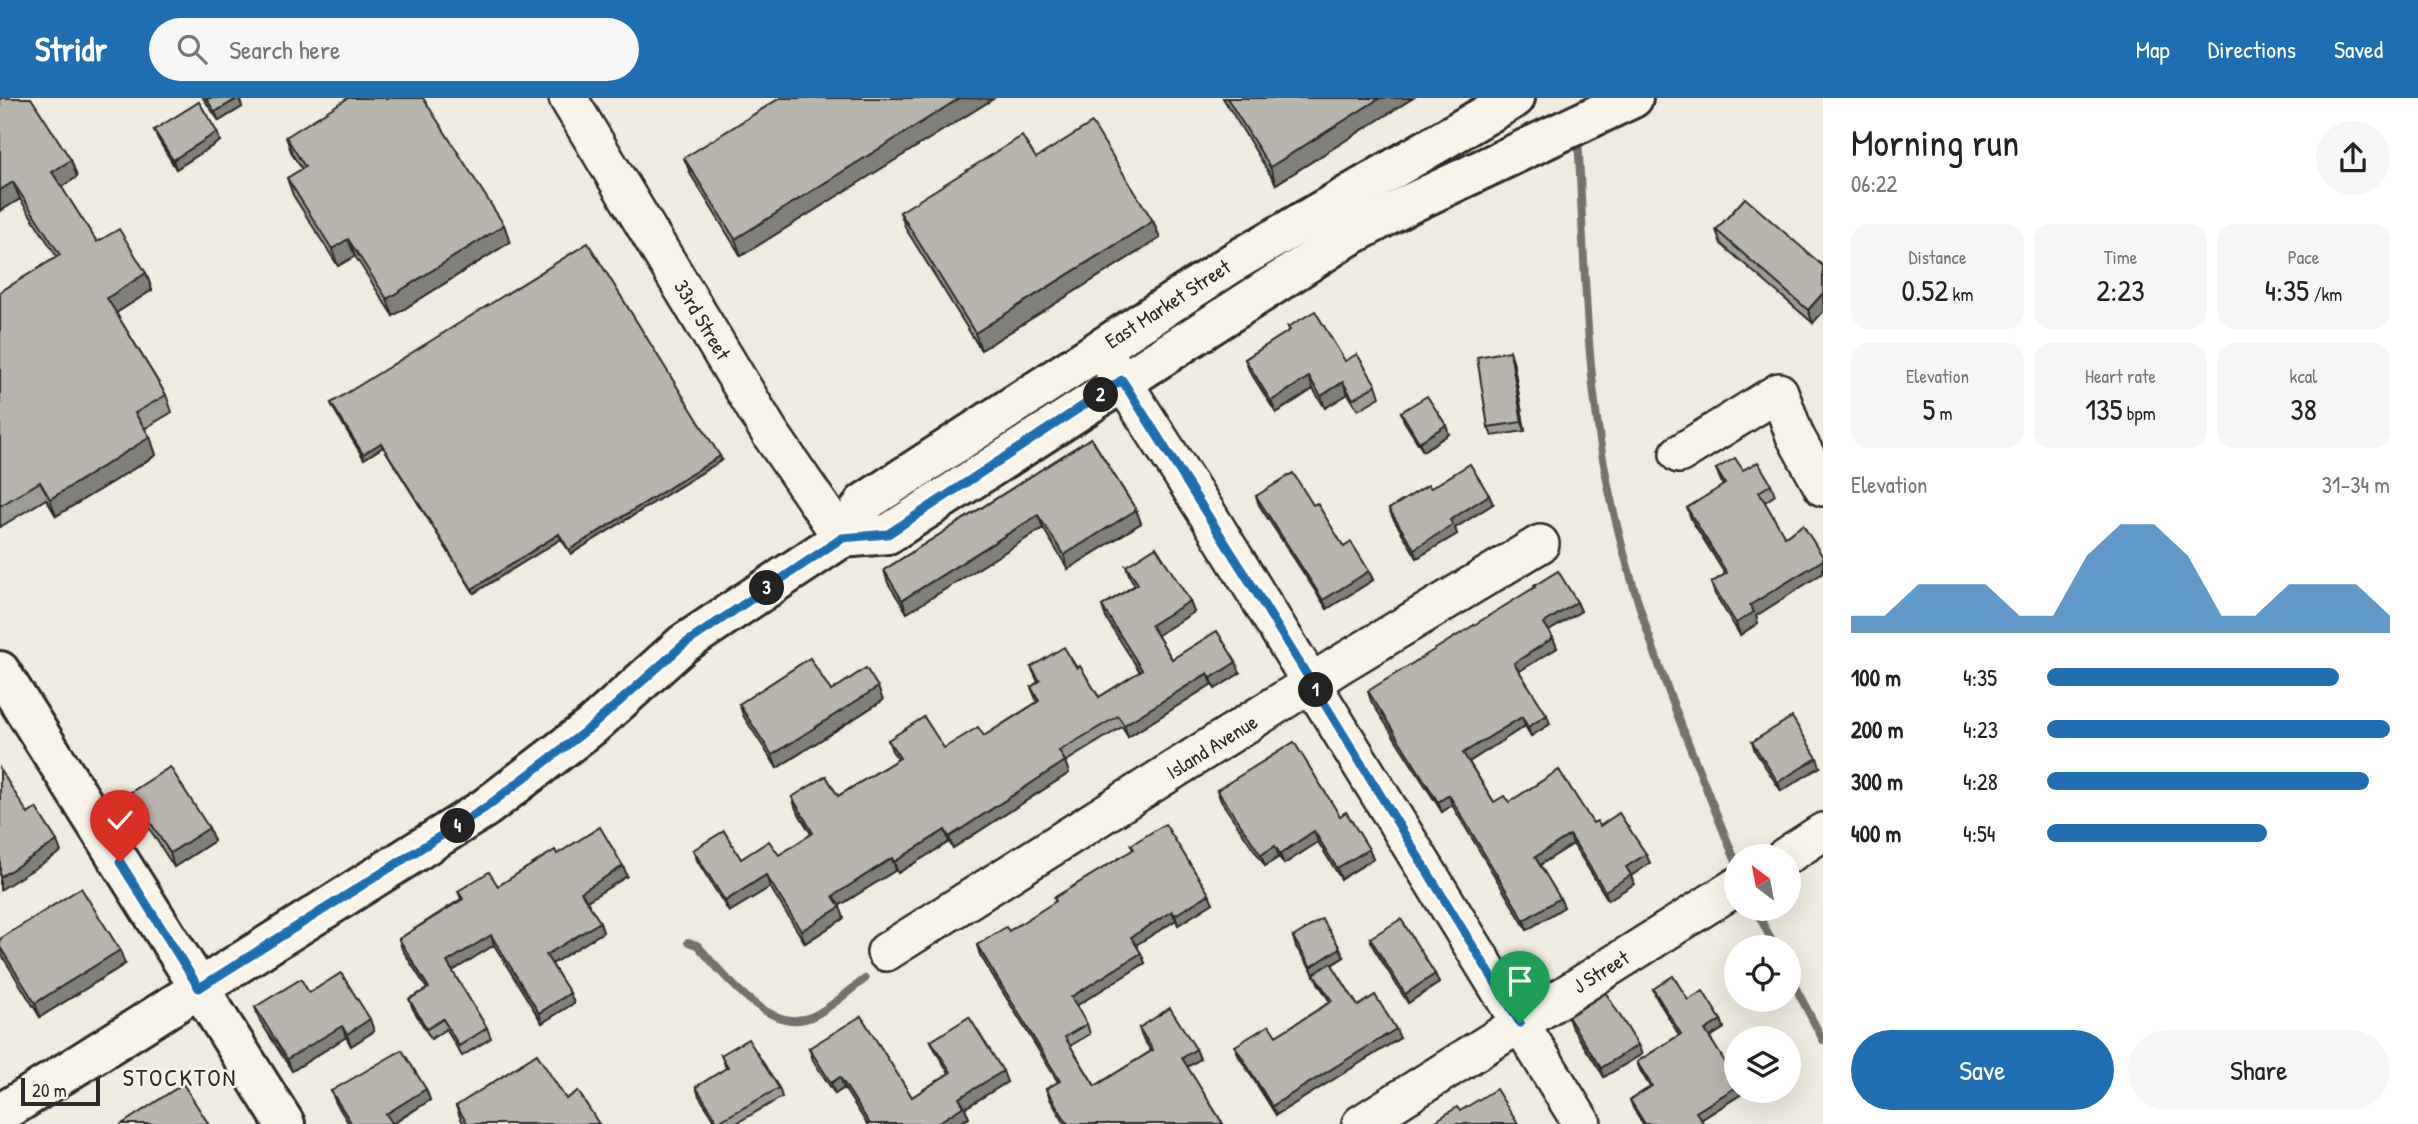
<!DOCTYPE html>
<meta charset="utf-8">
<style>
:root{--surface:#fff;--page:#f6f6f6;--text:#222;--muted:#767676;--accent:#1f6fb2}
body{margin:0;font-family:"Patrick Hand",sans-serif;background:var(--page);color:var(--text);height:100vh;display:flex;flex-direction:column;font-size:26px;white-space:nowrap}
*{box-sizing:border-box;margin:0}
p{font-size:23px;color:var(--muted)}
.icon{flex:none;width:38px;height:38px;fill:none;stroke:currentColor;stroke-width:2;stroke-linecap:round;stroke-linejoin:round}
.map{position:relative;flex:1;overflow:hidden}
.details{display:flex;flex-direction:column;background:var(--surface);width:595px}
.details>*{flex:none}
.needle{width:46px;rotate:328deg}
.controls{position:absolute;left:1724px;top:746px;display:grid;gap:14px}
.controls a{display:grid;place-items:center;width:77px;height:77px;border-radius:50%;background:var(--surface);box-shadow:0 7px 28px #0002;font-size:35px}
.scale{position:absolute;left:21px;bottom:18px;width:79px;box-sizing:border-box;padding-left:7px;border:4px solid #2b2b2b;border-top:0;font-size:19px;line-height:24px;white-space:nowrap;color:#2b2b2b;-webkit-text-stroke:5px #f7f3e8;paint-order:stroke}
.pin{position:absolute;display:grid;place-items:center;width:60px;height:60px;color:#fff;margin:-72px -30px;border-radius:50% 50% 50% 0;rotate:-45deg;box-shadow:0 0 7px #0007}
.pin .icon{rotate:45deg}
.km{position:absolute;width:35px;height:35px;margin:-18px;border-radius:50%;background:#222;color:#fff;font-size:19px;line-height:35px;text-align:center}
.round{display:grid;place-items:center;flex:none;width:74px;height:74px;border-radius:37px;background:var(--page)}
.overview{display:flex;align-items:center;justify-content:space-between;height:119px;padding:0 28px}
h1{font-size:38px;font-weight:600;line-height:52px}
.metrics{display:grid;grid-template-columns:repeat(3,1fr);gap:10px;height:119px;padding:7px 28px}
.metrics div{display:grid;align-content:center;border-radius:18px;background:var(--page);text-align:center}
.metrics b{font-size:30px;font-weight:600}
.metrics small{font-size:19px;font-weight:400}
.metrics p{font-size:19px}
.chart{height:196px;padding:14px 28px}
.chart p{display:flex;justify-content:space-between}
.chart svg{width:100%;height:126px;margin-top:7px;fill:var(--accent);opacity:.7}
.cta{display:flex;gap:14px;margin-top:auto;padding:14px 28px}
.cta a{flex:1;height:80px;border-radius:42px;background:var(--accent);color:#fff;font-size:28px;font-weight:600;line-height:80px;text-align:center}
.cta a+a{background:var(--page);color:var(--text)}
ul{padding:0 28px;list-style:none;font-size:23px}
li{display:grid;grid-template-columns:112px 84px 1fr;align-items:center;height:52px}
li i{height:18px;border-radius:9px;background:var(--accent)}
header{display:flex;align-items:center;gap:42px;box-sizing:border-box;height:98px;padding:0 35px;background:var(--accent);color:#fff}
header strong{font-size:33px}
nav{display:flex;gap:38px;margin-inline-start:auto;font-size:24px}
.search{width:490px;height:63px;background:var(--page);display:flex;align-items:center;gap:18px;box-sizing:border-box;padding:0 24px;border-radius:38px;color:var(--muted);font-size:26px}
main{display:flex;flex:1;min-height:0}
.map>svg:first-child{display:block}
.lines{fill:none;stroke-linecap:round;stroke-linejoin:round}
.stream{stroke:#74726e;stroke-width:8}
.minor-casing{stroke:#2b2b2b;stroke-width:42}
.major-casing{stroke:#2b2b2b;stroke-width:44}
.minor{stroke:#f7f3e8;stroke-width:37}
.major{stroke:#f7f3e8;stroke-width:38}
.wall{fill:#9e9c96;stroke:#2b2b2b;stroke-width:2}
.shaded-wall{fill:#817f7a;stroke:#2b2b2b;stroke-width:2}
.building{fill:#b8b5ae;stroke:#2b2b2b;stroke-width:2}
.route-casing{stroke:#fff;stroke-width:14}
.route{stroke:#1f6fb2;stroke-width:9}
.labels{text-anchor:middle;stroke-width:5;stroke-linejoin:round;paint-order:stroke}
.street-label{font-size:21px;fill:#2b2b2b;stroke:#f7f3e8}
.quarter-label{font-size:24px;letter-spacing:2px;fill:#2b2b2b;stroke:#f7f3e8}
</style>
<header>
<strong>Stridr</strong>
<div class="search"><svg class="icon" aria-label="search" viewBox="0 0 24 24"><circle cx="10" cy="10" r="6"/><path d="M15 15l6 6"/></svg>Search here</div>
<nav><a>Map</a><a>Directions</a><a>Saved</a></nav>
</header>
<main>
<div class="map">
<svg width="1823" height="1026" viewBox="0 0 1823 1026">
<rect width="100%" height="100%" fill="#efebe0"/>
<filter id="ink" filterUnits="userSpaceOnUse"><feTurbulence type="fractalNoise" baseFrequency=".0143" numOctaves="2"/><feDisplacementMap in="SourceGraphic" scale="14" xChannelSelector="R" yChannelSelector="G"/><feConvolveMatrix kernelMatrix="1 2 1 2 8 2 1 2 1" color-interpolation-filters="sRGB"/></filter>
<g filter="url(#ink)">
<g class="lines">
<g class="stream">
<path d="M1578 38C1584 145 1585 255 1603 361 1627 500 1683 634 1736 764"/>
<path d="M1755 810 1775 849"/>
<path d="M688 844 697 847C721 873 768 937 811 919 830 911 848 893 865 881"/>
<path d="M1788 875 1823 942"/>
</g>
<defs>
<g id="minor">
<path d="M568 0 770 335 842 440"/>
<path d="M1101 250 1208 417 1582 1026"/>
<path d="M1679 356 1779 294 1795 338 1823 389"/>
<path d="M1786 758 1823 734"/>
<path d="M886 854 1341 566 1540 446"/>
<path d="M1361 1026 1736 789"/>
</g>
<g id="major">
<path d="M842 440 888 436 1346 140 1411 105 1633 0"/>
<path d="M0 573 285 1026"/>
<path d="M0 1016 485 710 592 628 683 546 842 440 864 405 1237 162 1515 0"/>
</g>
</defs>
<use href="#minor" class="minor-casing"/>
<use href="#major" class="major-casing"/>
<use href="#minor" class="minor"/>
<use href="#major" class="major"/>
</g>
<g class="wall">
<path d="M0 0 71 62 77 79 61 89 97 144 146 175 152 192 116 215 166 297 172 314 144 331 150 339 156 357 56 418 46 401 0 429V194L57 159 20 101 0 113Z"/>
<path d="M203 0H239L242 9 219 23Z"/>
<path d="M1223 0H1413L1276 86Z"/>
<path d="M993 1 741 158 691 77 684 60Z"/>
<path d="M154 32 217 34 220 43 176 71 158 41Z"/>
<path d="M286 39 504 127 510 144 393 218 355 158 338 168 293 97 287 80 302 71 292 56Z"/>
<path d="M1036 60 1153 123 1160 140 981 252 906 131 900 114Z"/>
<path d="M1716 132 1823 168 1813 225 1721 146Z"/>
<path d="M1288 229 1345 263 1376 287 1380 299 1358 312 1348 296 1325 310 1313 291 1276 315 1249 272 1245 261 1290 233Z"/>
<path d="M1510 253 1513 263 1525 333 1492 338 1488 329Z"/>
<path d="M331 305 722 362 571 456 561 441 474 495 383 349 364 361 333 310Z"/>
<path d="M1401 314 1449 336 1423 353 1404 323Z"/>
<path d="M1091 340 1136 412 1141 425 1068 471 1043 430 907 515 888 485 884 472Z"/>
<path d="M1716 371 1743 372 1771 386 1775 397 1765 404 1756 518 1758 525 1740 537 1715 496 1711 485 1725 476 1691 421 1687 410 1723 388Z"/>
<path d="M1431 390 1493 406 1455 430 1457 436 1417 460 1393 420 1389 411Z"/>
<path d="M1256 398 1313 407 1344 449 1369 473 1373 482 1327 511 1259 407Z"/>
<path d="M1126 468 1194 514 1157 537 1172 561 1240 575 1215 591 1212 586 1128 639 1122 629 1065 664 1069 675 953 750 949 744 898 775 896 772 839 808 844 820 805 845 770 789 729 814 698 764 693 752 741 761 779 757 811 736 796 711 792 699 838 698 898 661 892 653 888 642 944 650 984 638 1037 604 1031 589 1038 584 1031 569 1077 570 1099 599 1140 574 1106 520 1102 508 1135 487 1130 479Z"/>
<path d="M1577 504 1581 513 1549 533 1553 540 1557 550 1519 573 1550 626 1531 638 1525 628 1469 664 1494 704H1509L1600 728 1650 765 1631 778 1634 786 1608 802 1573 746 1540 767 1564 809 1527 832 1452 707 1442 714 1371 603 1368 593Z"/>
<path d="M831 593 883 602 777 670 744 619 739 606Z"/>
<path d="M1752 644 1820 669 1781 693 1755 653Z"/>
<path d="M1217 692 1340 718 1373 761 1341 781 1318 744 1284 766 1279 759 1265 768 1221 703Z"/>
<path d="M131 694 209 730 214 743 174 769 135 708Z"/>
<path d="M1131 747 1213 805 1178 827 1176 822 1136 847 1145 865 1076 908 1087 926 1090 936 1070 948 1095 988 1151 953 1142 939 1139 930 1196 951 1200 961 1187 969 1223 1026H1065L1050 1001 1046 991 1058 984 980 857 977 847 1009 833 1056 804 1054 800 1133 752Z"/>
<path d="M557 756 623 768 627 778 587 803 603 834 552 866 574 905 542 925 494 847 452 873 487 930 491 940 462 958 446 931 431 941 413 911 409 901 427 891 402 851 399 841 461 801 458 793 498 788Z"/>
<path d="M1293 839 1344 859 1332 867 1358 908 1400 940 1276 1017 1238 957 1235 948 1276 938 1330 904 1318 885 1315 877 1296 849Z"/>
<path d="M1370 840 1435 876 1439 885 1408 905 1373 849Z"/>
<path d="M0 841 125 866 40 919 1 856Z"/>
<path d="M1653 891 1688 902 1721 922 1724 930 1710 939 1736 992H1748L1701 1022 1703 1026H1643L1633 1010 1630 1002 1650 989 1640 972 1637 964 1679 937 1656 899Z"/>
<path d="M309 895 374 933 351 948 346 939 292 973 259 921 255 909Z"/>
<path d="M1568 919 1642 956 1604 979 1571 928Z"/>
<path d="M931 943 1007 984 965 1010 969 1020 958 1026H867L844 990 835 996 813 962 809 950 912 999 949 975 936 954Z"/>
<path d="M721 957 779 990 782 999 735 1026H717L699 998 696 989 726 970Z"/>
<path d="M426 991 430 1002 393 1026H349L336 1005 331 993Z"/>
<path d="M566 1001 599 1026H464L460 1019 456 1008Z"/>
</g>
<g class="shaded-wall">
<path d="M239 0 242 9 219 23 215 14Z"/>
<path d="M960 0 993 1 741 158 735 141Z"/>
<path d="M1380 0H1413L1276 86 1270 69Z"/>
<path d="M217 34 220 43 176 71 173 62Z"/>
<path d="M71 62 77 79 58 91 52 74Z"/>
<path d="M13 84 20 101 0 113V92Z"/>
<path d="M1153 123 1160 140 981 252 975 235Z"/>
<path d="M504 127 510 144 393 218 387 201Z"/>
<path d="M348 141 355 158 338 168 332 151Z"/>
<path d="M146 175 152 192 113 217 107 200Z"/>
<path d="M1823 195V214L1813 225 1808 212Z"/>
<path d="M1510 253 1513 263 1525 333 1522 324Z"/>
<path d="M1309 279 1313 291 1276 315 1271 303Z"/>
<path d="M1343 284 1348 296 1325 310 1321 298Z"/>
<path d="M1446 327 1449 336 1423 353 1419 344Z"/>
<path d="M150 339 156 357 56 418 50 401Z"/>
<path d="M381 345 383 349 364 361 363 356Z"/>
<path d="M720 358 722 362 571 456 569 452Z"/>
<path d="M1489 397 1493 406 1455 430 1457 436 1417 460 1414 451 1450 422Z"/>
<path d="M1136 412 1141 425 1068 471 1064 457Z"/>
<path d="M1038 417 1043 430 907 515 902 502Z"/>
<path d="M559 436 561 441 474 495 472 491Z"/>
<path d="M1823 462V475L1756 518 1758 525 1740 537 1736 525 1750 507Z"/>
<path d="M1369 473 1373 482 1327 511 1323 502Z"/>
<path d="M1190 503 1194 514 1155 539 1151 527Z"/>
<path d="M1577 504 1581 513 1547 534 1544 525Z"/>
<path d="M1553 540 1557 550 1518 574 1514 565Z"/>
<path d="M1236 564 1240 575 1215 591 1211 580Z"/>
<path d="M1208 575 1212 586 1128 639 1124 627Z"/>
<path d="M878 589 883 602 777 670 772 657Z"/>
<path d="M1547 617 1550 626 1531 638 1528 629Z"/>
<path d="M1522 619 1525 628 1467 665 1463 655Z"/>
<path d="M1817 660 1820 669 1781 693 1778 684Z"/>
<path d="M1065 663 1069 675 953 750 949 739Z"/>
<path d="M1449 697 1452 707 1442 714 1438 704Z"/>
<path d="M209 730 214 743 174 769 170 755Z"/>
<path d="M945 732 949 744 898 775 894 764Z"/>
<path d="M1314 733 1318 744 1284 766 1280 756Z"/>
<path d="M1570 737 1573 746 1538 768 1535 759Z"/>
<path d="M57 743 61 754 0 792V779Z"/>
<path d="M1275 748 1279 759 1265 768 1261 757Z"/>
<path d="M1369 751 1373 761 1341 781 1337 770Z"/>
<path d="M1646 756 1650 765 1631 778 1634 786 1608 802 1605 793 1626 769Z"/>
<path d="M892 760 896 772 837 809 833 798Z"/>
<path d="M623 768 627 778 585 804 581 794Z"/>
<path d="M766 777 770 789 729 814 725 803Z"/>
<path d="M1209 796 1213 805 1178 827 1175 817Z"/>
<path d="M1560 800 1564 809 1527 832 1524 822Z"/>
<path d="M840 809 844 820 805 845 801 833Z"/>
<path d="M1172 813 1176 822 1134 848 1131 839Z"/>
<path d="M600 824 603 834 550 867 546 857Z"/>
<path d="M491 837 494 847 451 874 447 864Z"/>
<path d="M1340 850 1344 859 1314 878 1311 869Z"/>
<path d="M120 852 125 866 40 919 35 905Z"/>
<path d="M1141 855 1145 865 1074 909 1071 899Z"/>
<path d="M1435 876 1439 885 1408 905 1405 896Z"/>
<path d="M570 895 574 905 542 925 539 915Z"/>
<path d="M370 921 374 933 351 948 347 936Z"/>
<path d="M1721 922 1724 930 1708 940 1705 932Z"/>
<path d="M342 928 346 939 292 973 287 961Z"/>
<path d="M1396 931 1400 940 1276 1017 1272 1008Z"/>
<path d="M1638 947 1642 956 1604 979 1601 970Z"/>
<path d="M1196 951 1200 961 1185 970 1182 960Z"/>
<path d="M1003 973 1007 984 965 1010 969 1020 958 1026H936L959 1000Z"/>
<path d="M840 979 844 990 835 996 831 985Z"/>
<path d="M1736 989V992H1748L1699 1023 1696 1014Z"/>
<path d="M426 991 430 1002 392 1026 386 1016Z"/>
</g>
<g class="building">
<path d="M0 0H31L71 62 52 74 97 144 119 131 146 175 107 200 166 297 135 315 150 339 50 401 40 384 0 408V194L60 157 13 84 0 92Z"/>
<path d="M206 0H238L215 14Z"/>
<path d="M348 0H423L504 127 387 201 348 141 332 151 287 80 305 69 286 39Z"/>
<path d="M780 0H960L735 141 684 60Z"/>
<path d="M1227 0H1380L1270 69Z"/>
<path d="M199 4 217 34 173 62 154 32Z"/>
<path d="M1092 25 1153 123 975 235 900 114 1022 38 1036 60Z"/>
<path d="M1745 100 1823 168V195L1808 212 1716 132Z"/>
<path d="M588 145 720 358 569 452 559 436 472 491 381 345 363 356 331 305Z"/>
<path d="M1315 213 1345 263 1357 256 1376 287 1353 301 1343 284 1321 298 1309 279 1271 303 1245 261 1290 232 1288 229Z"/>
<path d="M1510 253 1522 324 1488 329 1477 259Z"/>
<path d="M1427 298 1446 327 1419 344 1401 314Z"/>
<path d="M1091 340 1136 412 1064 457 1038 417 902 502 884 472Z"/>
<path d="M1735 360 1743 372 1758 364 1771 386 1759 394 1785 439 1803 427 1823 459V462L1750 507 1754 514 1736 525 1711 485 1727 475 1687 410 1725 386 1716 371Z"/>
<path d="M1470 366 1489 397 1450 422 1453 427 1414 451 1389 411 1428 387 1431 390Z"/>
<path d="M1293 375 1313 407 1317 405 1344 449 1351 444 1369 473 1323 502 1256 398Z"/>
<path d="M1156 449 1190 503 1151 527 1172 561 1217 533 1236 564 1211 580 1208 575 1124 627 1118 618 1059 653 1065 663 949 739 945 732 894 764 892 760 833 798 840 809 801 833 766 777 725 803 693 752 724 733 741 761 769 743 779 757 813 735 792 699 826 678 838 698 900 660 888 642 924 619 944 650 978 629 984 638 1039 603 1031 589 1040 583 1031 569 1064 549 1077 570 1080 568 1099 599 1142 572 1102 508 1138 486 1126 468Z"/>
<path d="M1558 473 1577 504 1544 525 1553 540 1514 565 1547 617 1528 629 1522 619 1463 655 1494 704 1504 698 1509 704 1559 672 1593 725 1597 723 1600 728 1619 715 1646 756 1626 769 1631 777 1605 793 1570 737 1535 759 1560 800 1524 822 1449 697 1438 704 1368 593 1535 489 1534 488Z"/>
<path d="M810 560 831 593 866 570 878 589 772 657 739 606Z"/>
<path d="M1792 619 1817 660 1778 684 1752 644Z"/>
<path d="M1294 644 1340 718 1346 714 1369 751 1337 770 1314 733 1280 756 1275 748 1261 757 1217 692Z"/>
<path d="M170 669 209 730 170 755 131 694Z"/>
<path d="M0 671 28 716 36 710 57 743 0 779Z"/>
<path d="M1165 726 1209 796 1175 817 1172 813 1131 839 1141 855 1071 899 1087 926 1065 939 1095 988 1153 952 1139 930 1170 910 1196 951 1182 960 1223 1026H1068L1046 991 1060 983 977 847 1006 829 1009 833 1056 803 1054 800 1134 751 1131 747Z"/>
<path d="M600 729 623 768 581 794 600 824 546 857 570 895 539 915 491 837 447 864 487 930 459 948 443 921 427 931 409 901 429 890 399 841 463 801 458 793 489 774 498 788 555 752 557 756Z"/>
<path d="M81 790 120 852 35 905 0 849V841Z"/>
<path d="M1322 821 1340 850 1311 869 1293 839Z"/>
<path d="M1401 821 1435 876 1405 896 1370 840Z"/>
<path d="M1331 865 1358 908 1375 897 1396 931 1272 1008 1235 948 1269 927 1276 938 1332 903 1314 876Z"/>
<path d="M341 875 370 921 347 936 342 928 287 961 255 909 301 881 309 895Z"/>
<path d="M1673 878 1688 902 1703 893 1721 922 1705 932 1727 967 1736 962V989L1696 1014 1704 1026H1645L1630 1002 1652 988 1637 964 1681 936 1653 891Z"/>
<path d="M1606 895 1638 947 1601 970 1568 919Z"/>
<path d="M861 918 912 999 951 974 931 943 969 919 1003 973 959 1000 964 1008 936 1026H870L840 979 831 985 809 950Z"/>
<path d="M748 941 779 990 718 1024 696 989 728 969 721 957Z"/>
<path d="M402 952 426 991 386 1016 393 1026H352L331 993Z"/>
<path d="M537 956 566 1001 578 993 599 1026H468L456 1008Z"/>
<path d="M183 986 208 1025 206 1026H122Z"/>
<path d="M1496 991 1518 1026H1431L1457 1009 1460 1013Z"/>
</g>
</g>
<g class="lines" filter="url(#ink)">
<defs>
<path id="route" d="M120 764 199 890 485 710 592 628 683 547 842 440 888 436 1122 282 1253 489 1520 925"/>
</defs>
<use href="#route" class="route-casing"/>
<use href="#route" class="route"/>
</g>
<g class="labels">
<g class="street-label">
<text transform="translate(1168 206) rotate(-33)" y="7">East Market Street</text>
<text transform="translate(702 222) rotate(59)" y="7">33rd Street</text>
<text transform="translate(1212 649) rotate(-32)" y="7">Island Avenue</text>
<text transform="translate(1601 874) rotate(-32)" y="7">J Street</text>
</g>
<g class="quarter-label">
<text x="180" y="988">STOCKTON</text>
</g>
</g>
</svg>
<div class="controls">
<a><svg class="needle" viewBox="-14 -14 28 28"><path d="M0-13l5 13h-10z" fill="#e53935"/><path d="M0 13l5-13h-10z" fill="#767676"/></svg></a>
<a><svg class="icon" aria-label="locate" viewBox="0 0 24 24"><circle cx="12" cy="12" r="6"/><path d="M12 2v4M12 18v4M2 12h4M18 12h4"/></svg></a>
<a><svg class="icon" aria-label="layers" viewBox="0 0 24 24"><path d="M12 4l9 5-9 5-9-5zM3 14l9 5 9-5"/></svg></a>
</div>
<div class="scale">20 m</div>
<div class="pin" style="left:1520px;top:925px;background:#1e9e55"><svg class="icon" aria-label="arrive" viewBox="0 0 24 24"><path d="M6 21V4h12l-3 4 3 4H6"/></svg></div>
<div class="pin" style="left:120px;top:764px;background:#d93025"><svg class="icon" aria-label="check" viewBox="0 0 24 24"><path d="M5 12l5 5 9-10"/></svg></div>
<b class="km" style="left:1316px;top:592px">1</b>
<b class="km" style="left:1101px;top:297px">2</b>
<b class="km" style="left:767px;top:490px">3</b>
<b class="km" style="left:458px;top:728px">4</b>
</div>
<section class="details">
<div class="overview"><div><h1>Morning run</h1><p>06:22</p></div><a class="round"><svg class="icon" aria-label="share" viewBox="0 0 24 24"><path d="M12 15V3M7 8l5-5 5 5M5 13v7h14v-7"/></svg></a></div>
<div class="metrics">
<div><p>Distance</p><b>0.52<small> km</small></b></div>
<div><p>Time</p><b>2:23</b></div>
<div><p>Pace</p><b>4:35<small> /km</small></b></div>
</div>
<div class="metrics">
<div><p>Elevation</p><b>5<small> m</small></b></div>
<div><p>Heart rate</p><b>135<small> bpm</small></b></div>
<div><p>kcal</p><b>38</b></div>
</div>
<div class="chart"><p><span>Elevation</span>31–34 m</p>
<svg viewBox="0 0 160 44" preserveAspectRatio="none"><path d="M0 44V38L10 38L20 27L30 27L40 27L50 38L60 38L70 17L80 6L90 6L100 17L110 38L120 38L130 27L140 27L150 27L160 38V44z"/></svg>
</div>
<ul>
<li><b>100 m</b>4:35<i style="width:85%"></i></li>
<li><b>200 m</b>4:23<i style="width:100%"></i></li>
<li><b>300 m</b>4:28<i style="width:94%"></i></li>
<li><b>400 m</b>4:54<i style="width:64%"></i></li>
</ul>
<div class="cta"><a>Save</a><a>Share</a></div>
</section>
</main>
